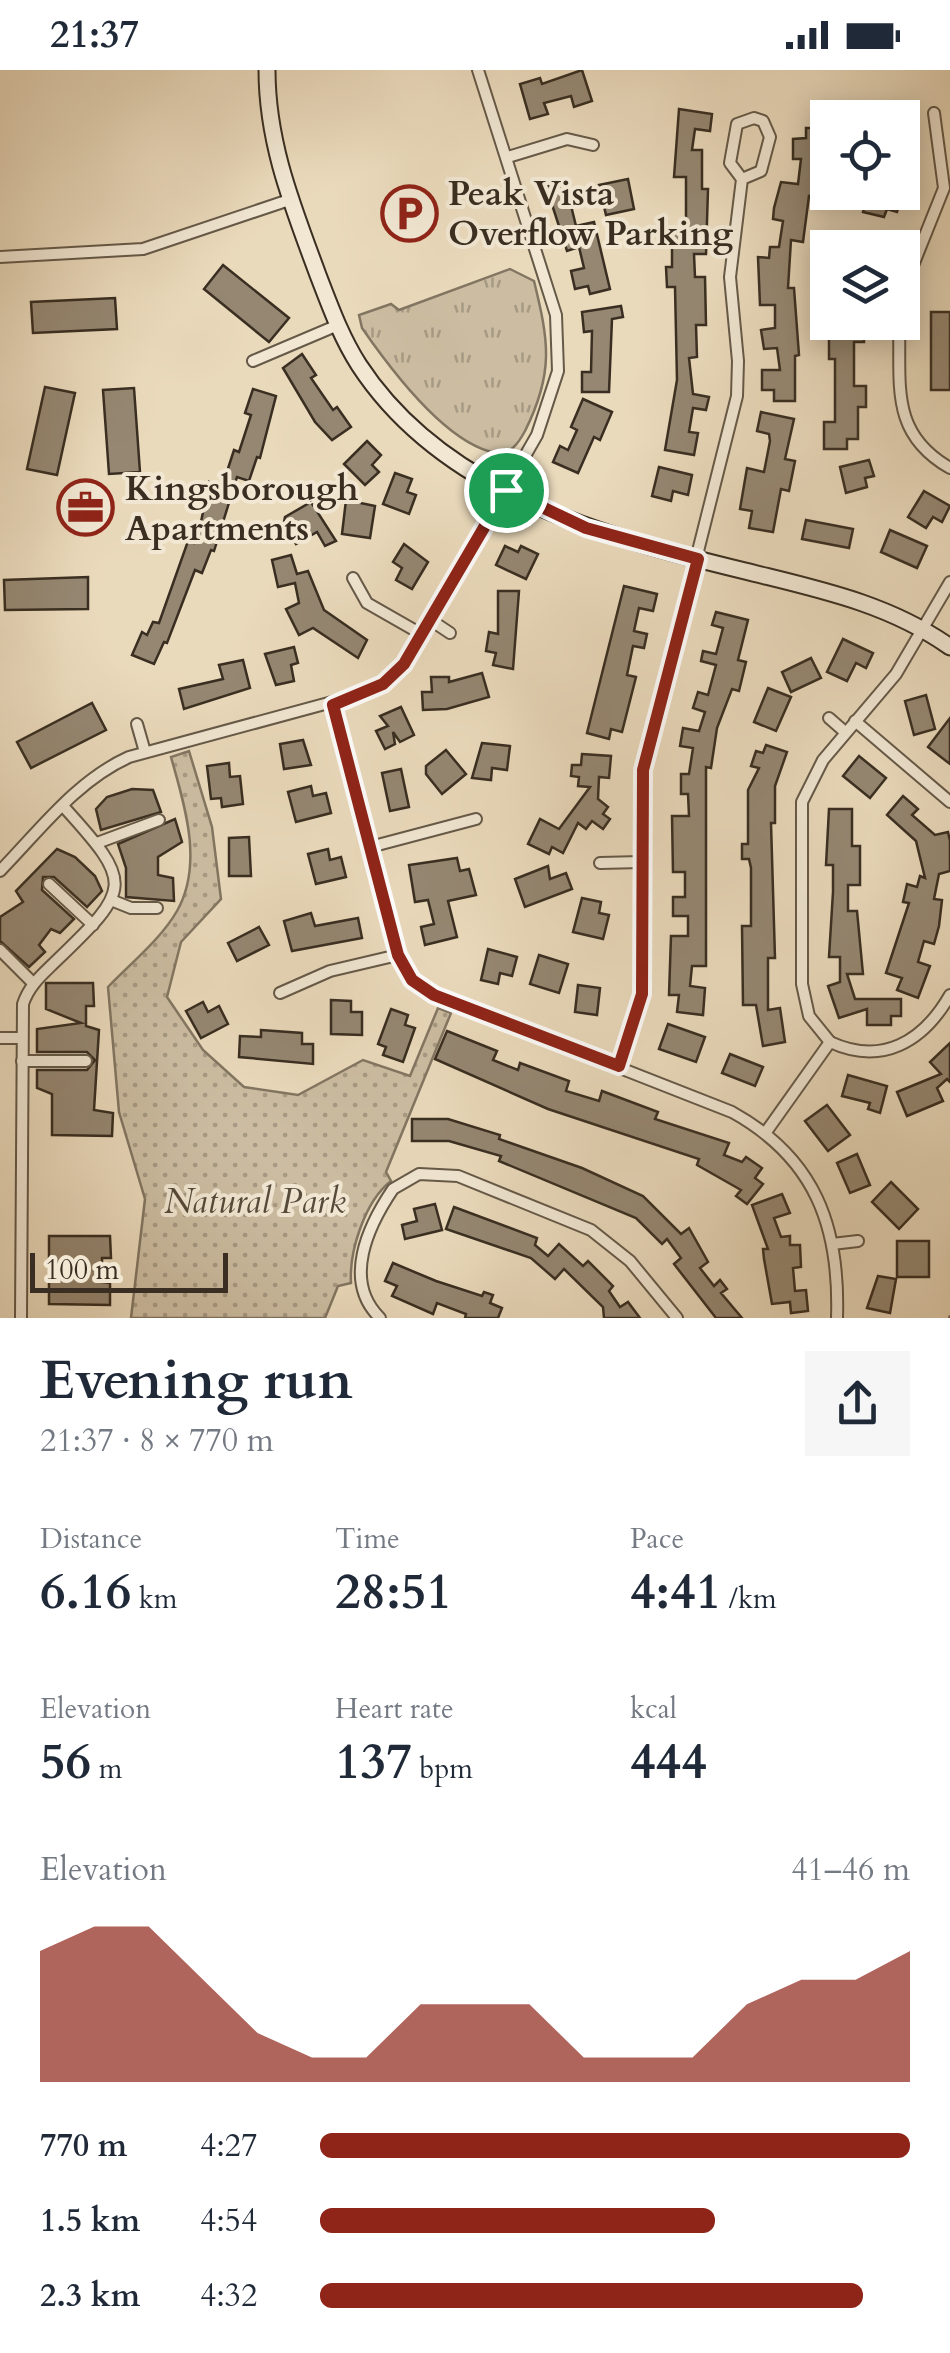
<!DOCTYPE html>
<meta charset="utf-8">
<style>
:root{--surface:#fff;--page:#f6f6f7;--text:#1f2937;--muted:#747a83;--accent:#8f2418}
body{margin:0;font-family:Cardo,serif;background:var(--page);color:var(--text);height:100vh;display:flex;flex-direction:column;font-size:38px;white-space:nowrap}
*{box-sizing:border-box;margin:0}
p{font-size:32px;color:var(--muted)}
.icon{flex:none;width:55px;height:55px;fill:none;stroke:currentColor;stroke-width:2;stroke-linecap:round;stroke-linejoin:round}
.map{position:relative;height:1248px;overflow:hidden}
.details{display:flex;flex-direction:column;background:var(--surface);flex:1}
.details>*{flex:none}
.controls{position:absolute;left:810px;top:30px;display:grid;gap:20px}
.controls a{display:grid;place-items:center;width:110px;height:110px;border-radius:0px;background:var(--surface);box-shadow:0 5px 25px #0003;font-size:50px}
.scale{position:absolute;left:30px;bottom:25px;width:198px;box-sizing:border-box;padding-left:10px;border:5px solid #392e21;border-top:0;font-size:28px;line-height:35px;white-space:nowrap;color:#392e21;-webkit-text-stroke:8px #f1e7d3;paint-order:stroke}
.pin{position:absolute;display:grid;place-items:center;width:85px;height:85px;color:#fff;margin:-42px;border:5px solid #fff;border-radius:50%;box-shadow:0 2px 10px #0007}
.round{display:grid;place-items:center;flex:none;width:105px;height:105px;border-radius:0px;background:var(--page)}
.headline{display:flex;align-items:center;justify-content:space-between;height:170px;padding:0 40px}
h1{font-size:55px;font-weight:800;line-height:75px}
.metrics{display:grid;grid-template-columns:repeat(3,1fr);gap:15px;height:170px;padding:10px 40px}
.metrics div{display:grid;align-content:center}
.metrics b{font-size:50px;font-weight:800}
.metrics small{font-size:28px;font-weight:400}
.metrics p{font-size:28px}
.chart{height:280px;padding:20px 40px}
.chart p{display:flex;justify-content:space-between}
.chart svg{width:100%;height:180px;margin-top:10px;fill:var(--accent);opacity:.7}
ul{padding:0 40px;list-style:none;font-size:32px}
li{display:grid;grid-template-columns:160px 120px 1fr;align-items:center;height:75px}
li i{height:25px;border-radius:12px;background:var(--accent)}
.status{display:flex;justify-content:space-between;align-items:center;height:70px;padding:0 50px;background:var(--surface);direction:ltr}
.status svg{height:28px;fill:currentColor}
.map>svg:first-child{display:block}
.grass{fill:url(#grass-tufts);stroke:#827662;stroke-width:2.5}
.park{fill:url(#park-dots);stroke:#827662;stroke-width:2.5}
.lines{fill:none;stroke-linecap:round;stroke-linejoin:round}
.stream{stroke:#7f725e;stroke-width:4}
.building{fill:#958772;stroke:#392e21;stroke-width:2.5}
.street-casing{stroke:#655948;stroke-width:14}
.secondary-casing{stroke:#392e21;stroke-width:19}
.street{stroke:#f1e7d3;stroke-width:10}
.secondary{stroke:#f1e7d3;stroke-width:15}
.route-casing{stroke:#fff;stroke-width:20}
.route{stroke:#8f2418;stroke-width:12}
.labels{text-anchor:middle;stroke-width:8;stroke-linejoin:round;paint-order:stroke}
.poi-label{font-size:35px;font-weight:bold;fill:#392e21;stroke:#f1e7d3;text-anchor:start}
.park-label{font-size:35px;font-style:italic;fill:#564b3b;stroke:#f1e7d3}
</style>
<div class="status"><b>21:37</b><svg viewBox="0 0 49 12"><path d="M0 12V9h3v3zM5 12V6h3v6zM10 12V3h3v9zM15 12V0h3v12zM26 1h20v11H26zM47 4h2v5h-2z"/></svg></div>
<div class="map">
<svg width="950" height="1248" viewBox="0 0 950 1248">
<defs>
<pattern id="grass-tufts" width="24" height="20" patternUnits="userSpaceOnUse" patternTransform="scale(2.5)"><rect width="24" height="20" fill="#ccbda2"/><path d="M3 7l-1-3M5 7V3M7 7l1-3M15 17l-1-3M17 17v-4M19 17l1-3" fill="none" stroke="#a79a84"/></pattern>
<pattern id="park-dots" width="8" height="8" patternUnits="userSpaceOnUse" patternTransform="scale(2.5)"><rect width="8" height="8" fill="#ccbda2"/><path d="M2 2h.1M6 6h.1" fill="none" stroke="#a79a84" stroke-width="1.8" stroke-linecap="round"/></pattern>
</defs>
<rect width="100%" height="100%" fill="#eadabc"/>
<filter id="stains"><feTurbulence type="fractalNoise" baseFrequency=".002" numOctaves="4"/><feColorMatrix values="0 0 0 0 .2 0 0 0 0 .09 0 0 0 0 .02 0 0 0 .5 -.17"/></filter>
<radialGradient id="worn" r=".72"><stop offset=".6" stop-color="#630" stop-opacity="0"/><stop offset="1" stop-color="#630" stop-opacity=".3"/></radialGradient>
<path class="grass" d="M510 199 534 211C549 272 554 303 525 361 519 372 511 385 496 383 446 374 389 297 362 258L359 245 391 234 399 240Z"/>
<path class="park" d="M189 681 212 757 221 829 181 872 167 927 203 980 244 1017 298 1025 363 990 410 1006 438 938 451 943 386 1102 391 1111C365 1131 349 1181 351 1213L338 1216 325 1248H131L145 1129 119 1042 108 917C130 894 161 869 177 841 204 793 184 734 171 687Z"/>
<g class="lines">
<path class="stream" d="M950 1248V1247"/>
</g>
<g class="building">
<path d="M582 0 592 31 574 37 571 26 544 33 548 44 530 49 520 14 540 8 542 14Z"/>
<path d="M679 39 712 44 710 61 695 59 692 80H702V119H708L706 184H694L695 207H705L706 255H696L697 287 689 288 693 324 709 327 706 340 693 338 689 362 698 363 694 385 665 380 677 310 675 217H667L666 197H672V159H686V107H674Z"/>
<path d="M806 58H824L828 111 825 128 809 126 803 172 791 170 788 218H794L799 285 795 286V331H774V320H762V300H780L777 278 764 279 761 260 775 258V235H760L758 187 769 188 770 177H779L783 151 773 149 774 138 781 112 798 114 801 89H793V69L806 68Z"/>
<path d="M628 109 634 139 606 145 599 115Z"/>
<path d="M565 111 576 156 594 152 610 219 590 224 588 216 575 219 571 201 584 198 579 177 567 181 546 116Z"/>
<path d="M869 122 902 124 897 142 887 139 884 147 863 142Z"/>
<path d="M223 195 289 248 269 272 204 219Z"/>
<path d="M115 228 117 259 33 263 31 232Z"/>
<path d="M621 236 623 247 612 249 609 322H582V302H591L592 261 584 262 582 242Z"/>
<rect x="931" y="242" width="19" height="78"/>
<path d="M846 254H864V272H854V316H866V337H858V369H847V379H824V352H835V289H829V264H846Z"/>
<path d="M302 284 316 305 311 308 333 340 337 337 351 357 332 370 315 352 283 298Z"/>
<path d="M45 317 75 323 57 405 27 399Z"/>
<path d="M134 318 140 402 109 404 103 320Z"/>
<path d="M253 319 276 326 260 388 257 387 249 411 237 407 214 481 211 480 202 503 195 500 167 573 164 572 154 594 132 585 142 562 147 565 153 552 159 553 188 471 194 473 201 452 209 412 222 417 234 380 239 382 251 345 245 343Z"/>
<path d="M583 329 612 342 600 370 594 367 578 403 553 392 560 376 568 380 577 360 571 357Z"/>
<path d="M761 342 794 349 785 389 795 391 789 421 781 419 773 462 749 458 752 441 740 439 747 398 764 402 770 371 769 364 757 361Z"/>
<path d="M367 371 381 385 372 395 379 402 365 415 344 394Z"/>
<path d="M869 390 874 406 865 408 867 417 846 423 840 397Z"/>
<path d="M659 397 692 405 688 425 673 421 671 431 652 426Z"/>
<path d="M395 403 412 409 407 422 416 425 409 444 383 434Z"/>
<path d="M67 419 98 423 95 440 65 437Z"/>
<path d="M924 421 950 436 942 452 933 447 926 458 908 447Z"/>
<path d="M346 430 375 436 370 468 342 464Z"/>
<path d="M311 432 336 471 325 476 317 462 296 474 284 452 285 447Z"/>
<path d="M806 450 853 459 849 478 802 469Z"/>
<path d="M890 460 927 476 917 498 881 482Z"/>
<path d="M404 474 428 492 412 519 396 510 402 498 393 492Z"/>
<path d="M505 476 518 482 521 476 538 484 526 509 496 495Z"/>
<path d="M291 485 297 504 308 501 324 540 367 570 358 588 313 558 299 565 286 539 299 533 295 513 278 517 272 490Z"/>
<path d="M88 507V539L5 540 4 510Z"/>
<path d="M624 516 657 524 653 541 639 538 634 561 647 564 644 578 633 576 627 605 636 607 622 662 611 659 609 669 587 663Z"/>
<path d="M498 521H519L513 599 493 595 496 583 486 581 489 562 498 564Z"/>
<path d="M716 542 748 550 738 590 746 592 739 621 732 619 717 658 711 698 706 697V896H692L690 916 705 918 703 945 677 942 679 925H669L671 866H688V846H673V827H685V802H673L672 746H689L688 724H681V704H689L693 678 680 676 683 658 699 661 705 642 693 638 698 622 708 625 716 595 701 591 703 581 716 584 723 558 712 555Z"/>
<path d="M843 569 873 583 866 598 856 593 847 611 827 602Z"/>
<path d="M294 577 298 593 291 595 294 611 276 615 265 584Z"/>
<path d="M811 588 821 608 791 622 782 602Z"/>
<path d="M243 590 250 618 184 639 179 619 223 609 219 595Z"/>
<path d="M482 603 489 627 447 639 423 640 422 622H432L431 607H449V612Z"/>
<path d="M768 618 791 627 776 661 754 652Z"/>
<path d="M926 625 935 659 914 665 905 631Z"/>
<path d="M92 633 106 660 31 698 17 672Z"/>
<path d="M401 637 414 665 400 672 393 662 395 674 385 679 376 661 388 656 380 646Z"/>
<path d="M950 648V694L928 677Z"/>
<path d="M303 670 311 695 284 699 280 674Z"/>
<path d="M482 673 510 676 507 700 492 698 491 710 472 708Z"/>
<path d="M766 675 787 682 775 716V753H771L775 888H768V940L780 938 785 972 763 976 756 935H743L742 856H751V798L749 789H742V774H748V720L759 698 751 696 756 681 763 683Z"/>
<path d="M446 680 466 704 442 724 426 704V696Z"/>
<path d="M582 684 611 686 609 708 599 707 598 729 608 737 603 744 610 749 603 759 592 751 586 759 578 753 563 783 552 777 549 784 528 774 540 749 559 759 590 717 578 716 579 707 571 706 572 695H581Z"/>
<path d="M859 686 886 708 870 728 843 706Z"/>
<path d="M229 693 230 707 240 706 243 734 222 737 221 728 211 729 207 696Z"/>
<path d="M401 699 409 737 390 741 382 703Z"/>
<path d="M311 716 313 726 326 723 331 743 296 752 288 722Z"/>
<path d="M132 719 153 720 161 742 101 760 96 739 107 727Z"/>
<path d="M903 726 918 739 912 745 935 765 948 762 950 771V801L939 804 934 829 942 830 939 856 934 874 924 871 918 892 930 896 918 928 897 920 902 908 886 903 909 833 903 832 907 814 917 817 920 806 925 808 916 771 887 745Z"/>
<path d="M829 739H852V776H860V815H848V841H857L863 904H847L855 929H901V946H891V955H867V939L839 948 828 916 840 912V887H829L833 822V795H826Z"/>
<path d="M175 749 182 772 158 787V805L173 808 174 831 126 827V798L118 774Z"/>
<path d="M249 767 251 806H229V768Z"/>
<path d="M57 779 75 787 95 806 102 821 87 837 54 807H43L42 820 74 849 60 863 51 859 39 875 45 882 29 897 0 871V847L23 832 16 821Z"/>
<path d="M328 779 330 790 341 787 346 807 316 814 308 784Z"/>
<path d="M457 788 460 801 469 799 476 825 448 831 457 867 425 875 421 857 434 854 428 830 415 832 409 795Z"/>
<path d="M548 796 550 809 566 803 572 819 525 837 515 809Z"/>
<path d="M582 828 601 832 599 843 609 845 603 869 573 862Z"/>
<path d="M311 843 315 856 358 848 362 868 292 881 284 851Z"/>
<path d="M259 857 269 875 237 891 228 873Z"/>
<path d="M488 879 517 887 512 906 500 903 498 914 481 910Z"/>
<path d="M539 885 568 894 559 923 530 914Z"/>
<path d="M46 913H93L94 936H86V956L99 960 94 1040 113 1043 112 1066 52 1065V1024L37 1018V1000H87L95 990 87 982H37V959L81 953 46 939Z"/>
<path d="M578 915 600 918 597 945 575 942Z"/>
<path d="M331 930 351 931V942H362V965L331 964Z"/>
<path d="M203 932 208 942 219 936 228 954 201 968 186 941Z"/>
<path d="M391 939 408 945 405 955 415 958 403 992 383 985 386 977 378 974Z"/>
<path d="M668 954 705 967 696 992 659 979Z"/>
<path d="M261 960 302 963V974H313V994L239 987 240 966 261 967Z"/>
<path d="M447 961 497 981 493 990 518 1000 520 993 569 1011 566 1021 599 1031 602 1021 658 1042 655 1049 729 1073 724 1085 742 1092 746 1087 762 1098 755 1108 763 1114 747 1134 736 1126 741 1120 697 1095 699 1089 548 1039 435 989Z"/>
<path d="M950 973V1012L947 1009 937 1018 943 1031 907 1046 897 1022 941 1004 930 992Z"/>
<path d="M730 984 763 997 755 1016 722 1003Z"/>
<path d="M848 1005 887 1016 880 1043 868 1039 870 1033 842 1026Z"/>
<path d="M827 1035 850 1065 828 1081 805 1051Z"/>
<path d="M412 1049H448L500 1065 499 1069 582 1098 643 1126 681 1164 689 1158 708 1192 700 1198 714 1216 720 1210 727 1219 721 1223 742 1248H716L674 1194 681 1188 667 1169 662 1174 636 1148 499 1091 501 1086 449 1071H412Z"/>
<path d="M857 1084 870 1115 850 1123 837 1093Z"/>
<path d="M891 1112 918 1139 899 1159 872 1132Z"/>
<path d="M782 1124 790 1143 774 1148 781 1167 790 1166V1175H800L801 1197 793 1198 795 1221 806 1220 808 1241 791 1243 790 1232 772 1234 764 1189 763 1179H768L752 1135Z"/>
<path d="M435 1134 442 1160 405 1169 402 1155 417 1151 414 1139Z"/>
<path d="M454 1137 537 1168 535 1175 548 1186 559 1174 583 1196 588 1191 613 1216 609 1221 620 1237 628 1232 640 1248H604L603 1237 564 1199 555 1209 531 1188 446 1159Z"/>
<path d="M49 1166H110L111 1188H102V1212L110 1213V1235L49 1234V1212L59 1208 56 1188H49Z"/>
<rect x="897" y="1171" width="32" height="36"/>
<path d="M393 1193 436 1211 482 1226 484 1222 493 1225 490 1233 502 1238 498 1248H465L466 1244 437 1233 433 1244 392 1226 397 1216 385 1211Z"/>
<path d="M878 1206 896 1209 890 1243 867 1238Z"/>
</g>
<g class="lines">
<defs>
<g id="street">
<path d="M508 87 567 69 593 75"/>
<path d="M0 187 143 179 289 130"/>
<path d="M902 223 944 118 934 43"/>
<path d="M899 252C901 315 889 363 950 398"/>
<path d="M253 291 338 255"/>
<path d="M353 508 367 533 423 565"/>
<path d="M432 551 450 563"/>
<path d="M333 635 398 885 412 910 434 925 732 1042C815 1088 840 1156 837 1248"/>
<path d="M829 648 845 662"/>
<path d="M855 651 950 732"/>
<path d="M137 654 145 682"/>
<path d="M97 773 159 750"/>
<path d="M370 777 476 749"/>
<path d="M600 793 641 792"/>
<path d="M0 801C40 760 76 711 129 687L369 622 394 605 412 583 537 365 558 301 556 245 478 0"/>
<path d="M49 814 93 855"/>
<path d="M111 830 131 838H157"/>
<path d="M0 880 33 913"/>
<path d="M280 923 330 901 398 885"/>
<path d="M0 968H22"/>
<path d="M830 972C882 996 923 972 950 925"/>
<path d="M22 991H86"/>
<path d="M619 996 642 925 643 700 737 326 738 291 730 207 742 109 761 101 770 67 763 51 754 48 737 54 730 93 742 109"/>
<path d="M766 1062 830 972 809 946 802 914V732L823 690 896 604 950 512"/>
<path d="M832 1174 858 1171"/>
<path d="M21 1248 23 934C29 915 43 904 56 891 132 818 134 814 63 736"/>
<path d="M380 1248C342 1211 368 1156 393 1119L419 1104 458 1106 591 1160 630 1191 677 1248"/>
</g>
<path id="secondary" d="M267 0C267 74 293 137 318 205 330 236 341 267 359 295 443 424 605 467 745 501 817 519 888 533 950 577"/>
</defs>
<use href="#street" class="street-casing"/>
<use href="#secondary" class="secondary-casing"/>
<use href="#street" class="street"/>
<use href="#secondary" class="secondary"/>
</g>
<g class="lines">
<defs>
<path id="route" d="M506 420 586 458 698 489 643 700 642 924 619 996 434 925 412 910 398 885 333 635 383 614 404 594Z"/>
</defs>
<use href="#route" class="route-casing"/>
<use href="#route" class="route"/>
</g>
<defs>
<symbol id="parking-ring" viewBox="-11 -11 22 22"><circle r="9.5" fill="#f1e7d3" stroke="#8f2418" stroke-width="1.5"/><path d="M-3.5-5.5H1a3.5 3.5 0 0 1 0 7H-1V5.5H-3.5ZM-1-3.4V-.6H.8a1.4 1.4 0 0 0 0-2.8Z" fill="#8f2418"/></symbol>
<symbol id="office-ring" viewBox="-11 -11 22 22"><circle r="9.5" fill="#f1e7d3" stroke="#8f2418" stroke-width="1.5"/><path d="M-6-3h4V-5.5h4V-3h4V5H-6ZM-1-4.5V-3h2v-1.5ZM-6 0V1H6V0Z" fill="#8f2418"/></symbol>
</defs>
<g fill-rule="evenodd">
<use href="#parking-ring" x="378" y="112" width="63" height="63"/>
<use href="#office-ring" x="54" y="406" width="63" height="63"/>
</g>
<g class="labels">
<g class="poi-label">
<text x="448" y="135">Peak Vista<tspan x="448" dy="40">Overflow Parking</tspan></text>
<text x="125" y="430">Kingsborough<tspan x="125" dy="40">Apartments</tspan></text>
</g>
<g class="park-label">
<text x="255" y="1143">Natural Park</text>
</g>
</g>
<rect width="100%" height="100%" filter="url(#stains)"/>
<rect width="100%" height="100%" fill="url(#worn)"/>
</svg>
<div class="controls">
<a><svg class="icon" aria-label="locate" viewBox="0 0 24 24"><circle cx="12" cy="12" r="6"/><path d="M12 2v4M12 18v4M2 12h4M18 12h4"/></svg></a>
<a><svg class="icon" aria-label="layers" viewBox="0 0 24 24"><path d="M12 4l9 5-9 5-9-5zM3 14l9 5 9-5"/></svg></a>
</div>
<div class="scale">100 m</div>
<div class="pin" style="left:506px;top:420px;background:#1e9e55"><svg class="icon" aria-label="arrive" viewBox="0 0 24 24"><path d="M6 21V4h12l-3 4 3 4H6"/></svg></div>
</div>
<section class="details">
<div class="headline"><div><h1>Evening run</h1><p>21:37 · 8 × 770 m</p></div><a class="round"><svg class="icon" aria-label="share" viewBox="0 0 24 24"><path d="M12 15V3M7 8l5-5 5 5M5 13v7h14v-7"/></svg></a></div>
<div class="metrics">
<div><p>Distance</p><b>6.16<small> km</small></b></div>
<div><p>Time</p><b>28:51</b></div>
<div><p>Pace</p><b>4:41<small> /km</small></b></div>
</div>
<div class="metrics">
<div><p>Elevation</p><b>56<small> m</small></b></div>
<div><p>Heart rate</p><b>137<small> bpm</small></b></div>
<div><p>kcal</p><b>444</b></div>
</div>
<div class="chart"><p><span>Elevation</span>41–46 m</p>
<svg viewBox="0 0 160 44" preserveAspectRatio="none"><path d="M0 44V12L10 6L20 6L30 19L40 32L50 38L60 38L70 25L80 25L90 25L100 38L110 38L120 38L130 25L140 19L150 19L160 12V44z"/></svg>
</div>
<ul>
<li><b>770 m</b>4:27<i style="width:100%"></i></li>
<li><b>1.5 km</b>4:54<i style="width:67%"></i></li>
<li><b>2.3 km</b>4:32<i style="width:92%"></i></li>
</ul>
</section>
